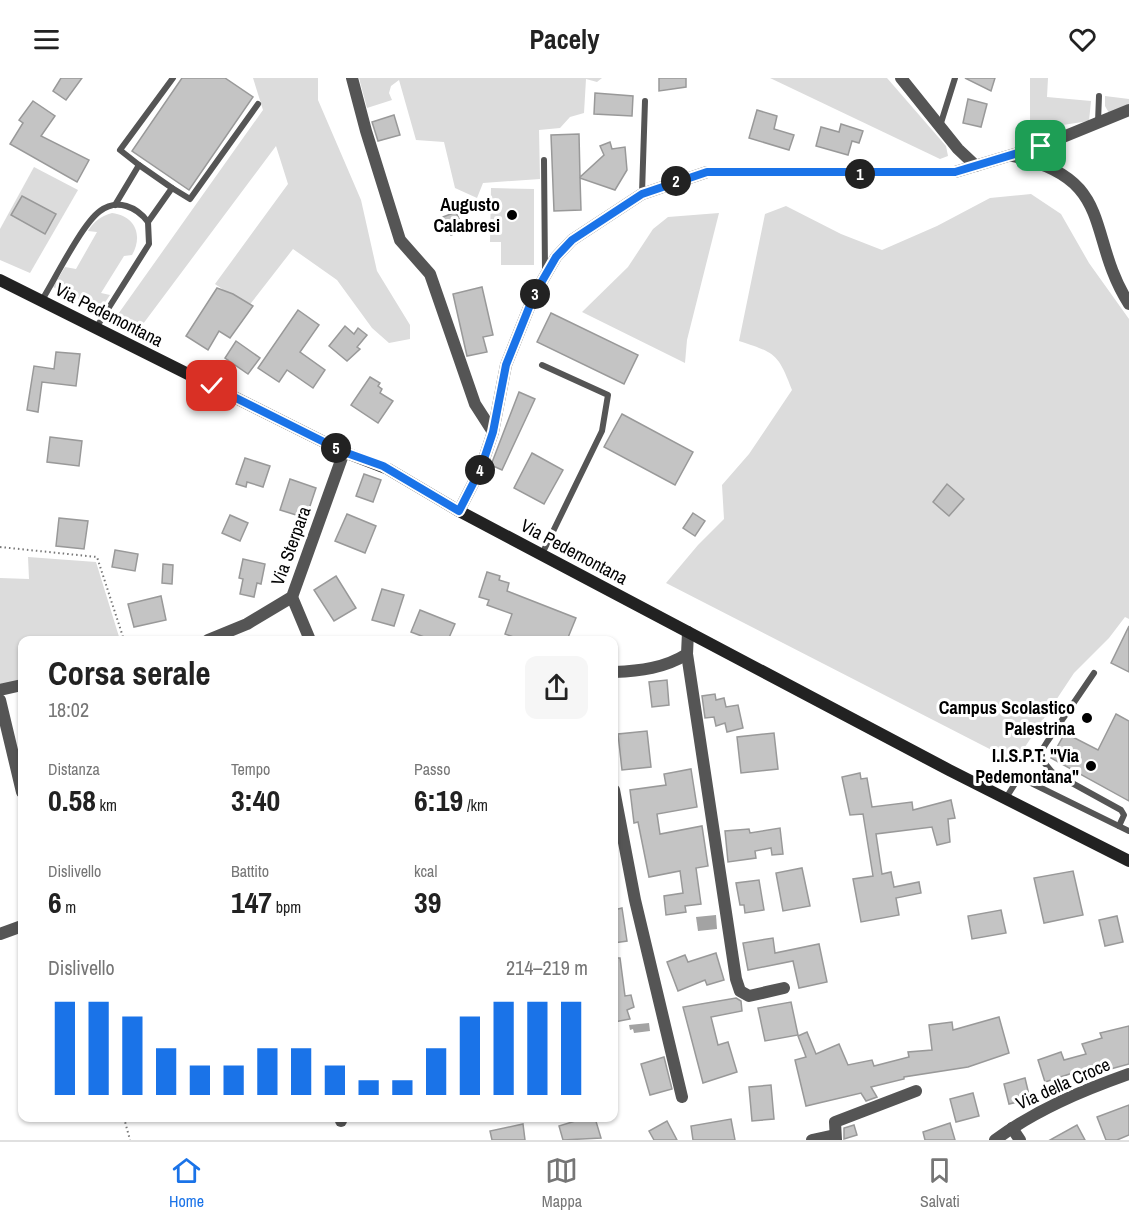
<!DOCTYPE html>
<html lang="it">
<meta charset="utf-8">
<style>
:root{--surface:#fff;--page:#f6f6f6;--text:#222;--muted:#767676;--line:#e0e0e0;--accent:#1a73e8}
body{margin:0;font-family:"Archivo Narrow",sans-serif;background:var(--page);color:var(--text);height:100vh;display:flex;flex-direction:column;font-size:22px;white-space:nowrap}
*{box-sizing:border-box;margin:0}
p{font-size:20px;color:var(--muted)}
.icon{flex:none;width:33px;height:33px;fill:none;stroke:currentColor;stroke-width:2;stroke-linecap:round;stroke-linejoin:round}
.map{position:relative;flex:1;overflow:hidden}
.side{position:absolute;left:18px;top:558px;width:600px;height:486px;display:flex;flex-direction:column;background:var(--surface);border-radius:12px;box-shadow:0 2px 4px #0004}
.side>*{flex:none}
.pin{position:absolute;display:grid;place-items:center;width:51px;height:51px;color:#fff;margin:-26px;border-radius:12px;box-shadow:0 3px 9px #0006}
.km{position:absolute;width:30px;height:30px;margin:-15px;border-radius:50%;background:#222;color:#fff;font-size:16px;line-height:30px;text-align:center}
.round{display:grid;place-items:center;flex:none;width:63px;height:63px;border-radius:12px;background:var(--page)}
.summary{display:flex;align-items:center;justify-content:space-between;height:102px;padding:0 30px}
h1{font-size:33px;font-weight:700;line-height:45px}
.stats{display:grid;grid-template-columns:repeat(3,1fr);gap:9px;height:102px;padding:6px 30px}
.stats div{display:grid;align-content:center}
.stats b{font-size:30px;font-weight:700}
.stats small{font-size:16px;font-weight:400}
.stats p{font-size:16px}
.chart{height:168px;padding:12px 30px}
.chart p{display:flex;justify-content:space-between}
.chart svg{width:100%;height:108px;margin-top:6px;stroke:var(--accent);stroke-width:6}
header{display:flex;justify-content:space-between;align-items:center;height:78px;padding:0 30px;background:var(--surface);font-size:27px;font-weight:700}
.tabs{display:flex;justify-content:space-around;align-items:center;height:84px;border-top:2px solid var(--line);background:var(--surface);font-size:16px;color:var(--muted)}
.tabs a{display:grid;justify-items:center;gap:3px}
.tabs .on{color:var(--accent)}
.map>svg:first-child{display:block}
.green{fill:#dcdcdc}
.water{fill:#a3a3a3}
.building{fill:#c4c4c4;stroke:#999;stroke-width:1.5}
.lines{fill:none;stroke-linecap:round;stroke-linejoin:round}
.path{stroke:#777;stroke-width:2;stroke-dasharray:1.5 3;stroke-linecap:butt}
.lane{stroke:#555;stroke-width:6}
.street{stroke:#555;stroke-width:12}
.secondary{stroke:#222;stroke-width:12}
.route-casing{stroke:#fff;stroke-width:12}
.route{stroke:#1a73e8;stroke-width:8}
.poi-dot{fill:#000;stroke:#fff;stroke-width:2}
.labels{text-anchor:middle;stroke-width:6;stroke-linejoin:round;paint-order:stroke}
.poi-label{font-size:18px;font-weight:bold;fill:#000;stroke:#fff;text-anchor:end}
.street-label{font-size:18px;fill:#000;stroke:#fff}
</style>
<header><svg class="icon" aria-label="menu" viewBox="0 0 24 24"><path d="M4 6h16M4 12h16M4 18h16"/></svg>Pacely<svg class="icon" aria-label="heart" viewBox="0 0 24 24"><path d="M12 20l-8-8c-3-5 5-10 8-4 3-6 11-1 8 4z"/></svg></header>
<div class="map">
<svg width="1129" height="1062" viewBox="0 0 1129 1062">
<rect width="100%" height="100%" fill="#fff"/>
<g class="green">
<path d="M253 0H318V22L361 122 377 193 410 247V261L389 265 372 250 337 202 293 171 248 229 215 206 288 106 276 68 140 250 116 239 263 32Z"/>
<path d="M359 0H602L597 4 586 1 584 35 570 39 560 50 539 52 540 101 483 105 477 120 455 110 444 64 416 62 399 2 391 8 389 15 392 22 367 30Z"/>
<path d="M770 0H887L946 68 948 78 940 81Z"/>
<path d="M1030 0H1048L1047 19 1091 23 1089 43 1030 52Z"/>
<path d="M1105 18 1129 21V30L1109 35 1105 28Z"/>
<path d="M34 89 78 112 30 195 0 182V151Z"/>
<path d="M491 110 534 111V187H501V164H490Z"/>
<path d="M1031 116 1061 136 1089 185 1129 241V541L1125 539 1109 560 1074 595 1015 684 666 505 698 467 724 441 722 407 749 376 792 312C778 276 776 275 739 263L765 136 786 128 841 156 882 172 937 148 990 120Z"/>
<path d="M112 135C136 138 143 158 132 177L124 178 101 215 110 217 100 232 53 209 65 189 76 191 97 154 88 153C94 143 101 138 112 135Z"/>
<path d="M719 135 687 262 685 285 582 234 628 189 653 151 668 139Z"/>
<path d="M28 479 96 484 120 562H22V602L0 607V500L29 501Z"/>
</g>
<g class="water">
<path d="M716 837 717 851 698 853 696 839Z"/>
<path d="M649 945 650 953 634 955 633 951 630 952 629 947Z"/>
</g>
<g class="building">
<path d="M61 0H82L66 22 53 13Z"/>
<path d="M182 0H225L253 19 189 112 132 73Z"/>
<path d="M659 0H686V9L659 13Z"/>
<path d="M965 0H995L991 13Z"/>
<path d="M595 15 633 18 632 38 594 36Z"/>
<path d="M968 21 987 26 981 49 963 45Z"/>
<path d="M33 23 55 38 41 58 89 82 77 104 10 66 23 45 19 42Z"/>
<path d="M757 32 777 38 774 51 794 57 789 72 749 60Z"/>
<path d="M394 37 400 57 378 63 372 44Z"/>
<path d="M841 46 863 53 859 65 852 63 848 77 816 68 821 49 839 54Z"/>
<path d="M579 56 580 99 604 77 600 68 610 64 612 71 625 69 627 92 615 112 580 100 581 132 554 133 551 57Z"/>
<path d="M22 118 56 136 45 156 11 137Z"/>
<path d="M456 134 464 152 451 157 443 139Z"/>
<path d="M482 209 493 257 483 259 487 274 467 278 453 216Z"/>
<path d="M217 210 233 216 253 228 230 260 219 253 208 272 186 258Z"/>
<path d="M298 232 319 247 300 274 325 292 313 310 287 292 279 304 258 290Z"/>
<path d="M551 235 638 277 624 306 537 264Z"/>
<path d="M345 248 354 256 358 250 367 257 357 269 360 271 347 283 329 268Z"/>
<path d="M236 263 260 280 248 296 225 280Z"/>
<path d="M56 274 80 276 76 308 42 304 38 334 27 332 34 288 54 291Z"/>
<path d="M370 299 380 305 378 308 382 311 380 315 393 323 378 345 351 327Z"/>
<path d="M519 314 535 321 502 392 491 387Z"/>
<path d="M622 336 693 374 675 407 604 369Z"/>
<path d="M50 359 82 363 79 388 47 384Z"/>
<path d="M532 375 563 392 544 426 514 410Z"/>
<path d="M245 380 270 388 263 409 247 404 246 409 236 406Z"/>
<path d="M364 396 381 402 373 424 356 418Z"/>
<path d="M290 401 316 410 306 440 280 432Z"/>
<path d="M947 406 964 421 949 438 933 424Z"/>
<path d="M693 435 705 443 695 458 683 450Z"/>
<path d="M347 436 376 448 365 475 335 463Z"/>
<path d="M230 437 248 445 240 463 222 455Z"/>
<path d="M59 440 88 443 84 471 56 468Z"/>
<path d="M115 472 138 476 135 493 112 489Z"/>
<path d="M243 481 265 486 261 506 257 505 254 519 240 516 243 501 239 500Z"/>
<path d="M163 486 173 487 172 506 162 505Z"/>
<path d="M487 494 500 498 499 502 509 505 507 513 576 540 567 562H522L505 556 512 536 487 527 489 522 479 519Z"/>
<path d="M336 498 356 530 334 543 314 512Z"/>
<path d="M382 511 404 517 394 548 372 542Z"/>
<path d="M161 518 166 542 134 549 128 526Z"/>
<path d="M420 532 455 546 448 562H432L411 554Z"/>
<path d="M1129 548V594L1111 585Z"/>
<path d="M667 602 669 627 652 629 649 604Z"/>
<path d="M715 616 716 622 724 620 726 629 738 627 743 650 727 654 725 645 716 648 714 639 705 640 702 618Z"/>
<path d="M1116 636 1129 643V723L1051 680 1065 655 1098 672Z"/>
<path d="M647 653 651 689 622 692 618 656Z"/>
<path d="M774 655 778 691 741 695 737 659Z"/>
<path d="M691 691 697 729 657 736 660 756 702 748 708 788 696 790 701 826 685 828 686 834 666 837 664 818 683 815 680 793 649 799 638 744 634 745 630 712 666 707 664 696Z"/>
<path d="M860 695 861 701 867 700 872 729 912 724 913 732 951 722 955 740 948 741 950 764 937 767 932 749 876 756 882 796 891 794 894 809 919 804 921 815 896 820 899 837 861 844 853 801 873 798 863 736 850 737 842 699Z"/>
<path d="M780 750 783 776 772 777 771 770 755 773 756 780 728 784 725 753 749 751 750 755Z"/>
<path d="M802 790 810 828 783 833 776 795Z"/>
<path d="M1073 793 1083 837 1044 845 1034 800Z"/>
<path d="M759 802 764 832 745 835 744 827H740L736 805Z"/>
<path d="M622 830 627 863 614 865V832Z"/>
<path d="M1001 832 1006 855 972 861 968 838Z"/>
<path d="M1117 838 1123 864 1105 868 1099 842Z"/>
<path d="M773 860 775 875 819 866 827 904 799 910 793 883 748 892 743 865Z"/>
<path d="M716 875 724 902 707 907 705 902 678 913 667 884 685 877 688 884Z"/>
<path d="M614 880H620L625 918 631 917 634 929 627 932 630 941 614 944Z"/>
<path d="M736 920 741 923 742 933 711 939 718 967 728 964 737 994 703 1005 683 929Z"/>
<path d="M791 924 798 957 765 963 758 930Z"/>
<path d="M999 939 1009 975 968 989 904 999V1001L871 1009 877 1019 866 1023 861 1015 806 1028 795 982 806 979 798 958 807 954 816 976 839 966 848 987 872 982 874 988 909 979 908 974 932 972 929 947 952 944 953 952Z"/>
<path d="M1129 948V986L1081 999 1079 993 1045 1004 1038 982 1061 974 1064 982 1086 976 1082 966 1102 960 1100 955Z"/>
<path d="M664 979 672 1011 650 1017 641 986Z"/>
<path d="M1025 1000 1030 1021 1009 1026 1004 1006Z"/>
<path d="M771 1007 774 1041 752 1043 749 1009Z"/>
<path d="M973 1015 979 1038 956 1044 950 1021Z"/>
<path d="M1129 1027V1057L1117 1062H1106L1097 1039Z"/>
<path d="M585 1040H595L601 1060 563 1062 559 1048Z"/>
<path d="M731 1041 735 1062H693L691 1048Z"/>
<path d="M667 1043 677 1062H654L649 1053Z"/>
<path d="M950 1045 955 1062H925L923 1054Z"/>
<path d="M523 1046 525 1062H492L490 1053Z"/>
<path d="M854 1047 857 1057 844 1061V1050Z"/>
<path d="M1077 1047 1085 1062H1050Z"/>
</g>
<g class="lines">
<g class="path">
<path d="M0 469 97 479 124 562"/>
<path d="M124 1040 130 1062"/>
</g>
<g class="lane">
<path d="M1098 44 1099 18"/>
<path d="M940 48 955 0"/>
<path d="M544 82 545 193"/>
<path d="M139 87 172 110"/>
<path d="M642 115 645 23"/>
<path d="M115 127 139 87 120 72 173 0"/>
<path d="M148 144 172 110 190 121 258 26"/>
<path d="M42 222C55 201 82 146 100 133 117 120 137 129 148 144L149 166 96 250"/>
<path d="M542 476 602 353 608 317 542 287"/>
<path d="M1094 595 1047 664 1042 672V682L1052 694 1121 732 1124 737 1119 748"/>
<path d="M1006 720 1016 704 1025 702 1129 753"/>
</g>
<g class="street">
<path d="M352 0 366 53 400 162 430 196 475 326 493 354"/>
<path d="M901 0 958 71 976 88"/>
<path d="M1012 78C1117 100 1085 157 1129 226"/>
<path d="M459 433 481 390 493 354 506 287 534 217 556 179 572 162 642 116 707 94H955L1041 68 1129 32"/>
<path d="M292 519 310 562"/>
<path d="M208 562 247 546 292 519 344 374"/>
<path d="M687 576 736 901 740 913 749 918 784 910"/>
<path d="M614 594C640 593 665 590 687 576L688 554"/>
<path d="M0 612 22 607"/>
<path d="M0 622 22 714"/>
<path d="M614 712 635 822 682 1019"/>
<path d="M0 856 22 848"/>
<path d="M341 1040V1043"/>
<path d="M1012 1050 1020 1062"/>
<path d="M812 1062 835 1057"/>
<path d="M836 1062 835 1044 916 1013"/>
<path d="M995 1062C1036 1032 1081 1013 1129 996"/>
</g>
<path class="secondary" d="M0 202 344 374 388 391 459 433 949 692 1129 783"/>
</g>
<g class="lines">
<defs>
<path id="route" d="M212 308 344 374 383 388 459 433 481 390 493 354 506 287 534 217 556 179 572 162 642 116 707 94H955L1041 68"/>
</defs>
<use href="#route" class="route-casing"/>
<use href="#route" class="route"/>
</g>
<g class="poi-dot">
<circle cx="512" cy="137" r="6"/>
<circle cx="1087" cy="640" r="6"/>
<circle cx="1091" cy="688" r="6"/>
</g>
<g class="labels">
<g class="poi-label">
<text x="500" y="133">Augusto<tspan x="500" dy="21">Calabresi</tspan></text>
<text x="1075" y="636">Campus Scolastico<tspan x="1075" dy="21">Palestrina</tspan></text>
<text x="1079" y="684">I.I.S.P.T. "Via<tspan x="1079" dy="21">Pedemontana"</tspan></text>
</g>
<g class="street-label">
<text transform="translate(109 237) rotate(27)" y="6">Via Pedemontana</text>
<text transform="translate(291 468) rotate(-70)" y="6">Via Sterpara</text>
<text transform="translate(574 474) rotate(28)" y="6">Via Pedemontana</text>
<text transform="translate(1063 1006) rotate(-24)" y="6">Via della Croce</text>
</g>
</g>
</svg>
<div class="pin" style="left:1041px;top:68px;background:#1e9e55"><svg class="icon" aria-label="arrive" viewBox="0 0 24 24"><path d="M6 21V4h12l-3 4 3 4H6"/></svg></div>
<div class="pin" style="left:212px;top:308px;background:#d93025"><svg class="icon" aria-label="check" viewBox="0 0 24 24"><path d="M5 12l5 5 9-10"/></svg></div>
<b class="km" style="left:860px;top:96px">1</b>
<b class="km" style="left:676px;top:103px">2</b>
<b class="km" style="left:535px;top:216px">3</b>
<b class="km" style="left:480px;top:392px">4</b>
<b class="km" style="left:336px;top:370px">5</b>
<section class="side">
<div class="summary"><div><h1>Corsa serale</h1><p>18:02</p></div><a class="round"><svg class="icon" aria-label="share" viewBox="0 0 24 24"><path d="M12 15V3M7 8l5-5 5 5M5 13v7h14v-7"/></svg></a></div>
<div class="stats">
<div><p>Distanza</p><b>0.58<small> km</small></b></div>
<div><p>Tempo</p><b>3:40</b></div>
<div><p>Passo</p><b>6:19<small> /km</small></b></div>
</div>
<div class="stats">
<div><p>Dislivello</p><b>6<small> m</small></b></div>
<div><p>Battito</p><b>147<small> bpm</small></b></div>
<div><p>kcal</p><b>39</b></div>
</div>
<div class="chart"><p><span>Dislivello</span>214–219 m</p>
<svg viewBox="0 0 160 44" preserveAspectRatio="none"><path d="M5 44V6M15 44V6M25 44V12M35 44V25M45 44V32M55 44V32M65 44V25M75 44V25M85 44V32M95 44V38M105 44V38M115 44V25M125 44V12M135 44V6M145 44V6M155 44V6"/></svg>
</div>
</section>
</div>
<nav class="tabs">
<a class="on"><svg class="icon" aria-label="home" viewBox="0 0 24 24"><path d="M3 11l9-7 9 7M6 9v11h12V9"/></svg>Home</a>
<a><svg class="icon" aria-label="map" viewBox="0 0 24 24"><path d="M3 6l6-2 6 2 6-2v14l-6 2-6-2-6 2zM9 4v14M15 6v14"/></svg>Mappa</a>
<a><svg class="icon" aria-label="saved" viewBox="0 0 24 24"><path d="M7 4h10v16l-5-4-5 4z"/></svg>Salvati</a>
</nav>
